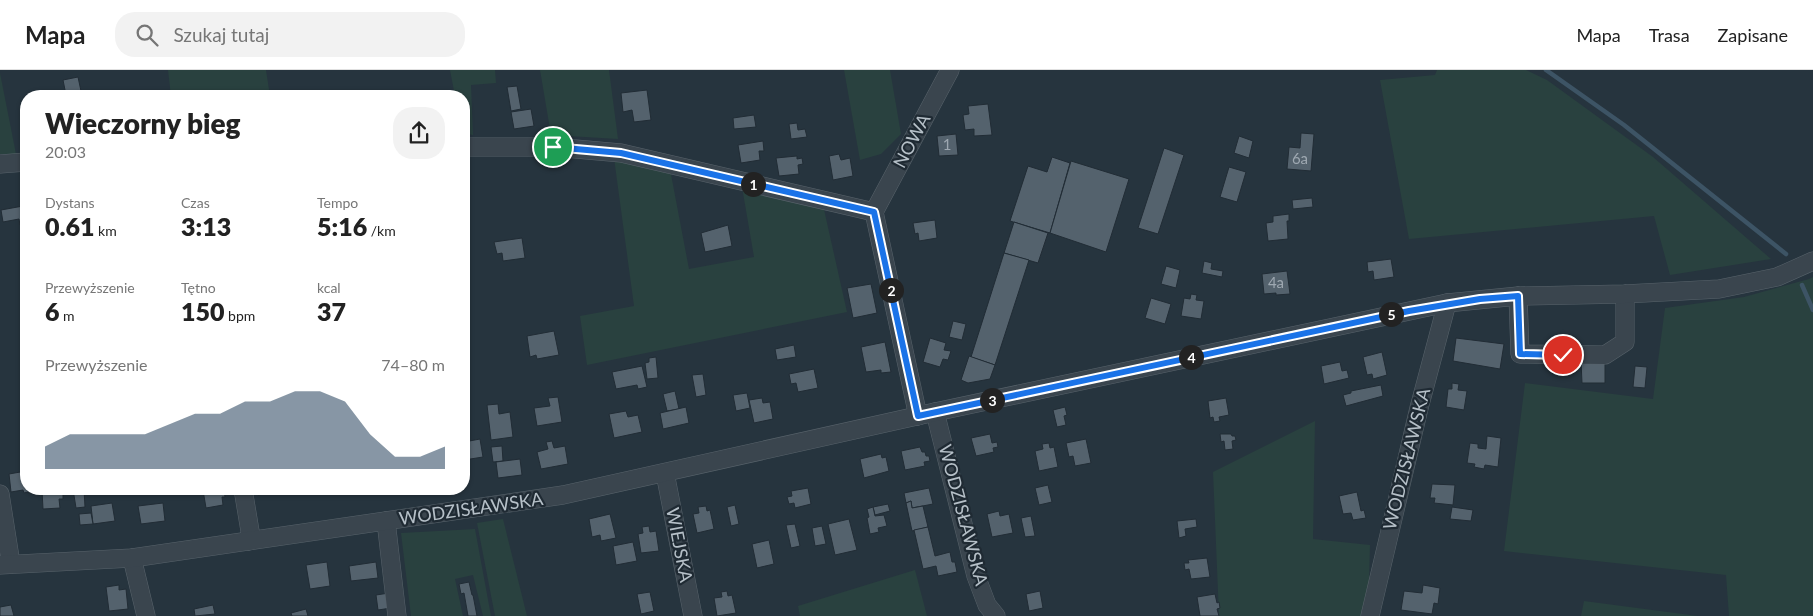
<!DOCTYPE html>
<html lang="pl">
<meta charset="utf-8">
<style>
:root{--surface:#fff;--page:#f2f2f2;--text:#222;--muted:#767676;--line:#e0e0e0;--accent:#556b7f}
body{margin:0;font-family:Lato,sans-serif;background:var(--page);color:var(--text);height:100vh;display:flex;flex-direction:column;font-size:19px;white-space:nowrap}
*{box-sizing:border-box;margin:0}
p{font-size:16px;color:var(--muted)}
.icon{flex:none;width:28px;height:28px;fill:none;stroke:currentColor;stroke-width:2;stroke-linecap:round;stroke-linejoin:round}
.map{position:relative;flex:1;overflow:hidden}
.side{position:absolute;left:20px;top:20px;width:450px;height:405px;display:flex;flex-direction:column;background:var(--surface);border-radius:20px;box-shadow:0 1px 4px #0004}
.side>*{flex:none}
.pin{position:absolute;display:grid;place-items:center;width:42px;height:42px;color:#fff;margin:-21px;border:2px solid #fff;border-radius:50%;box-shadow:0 1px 5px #0007}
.km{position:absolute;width:25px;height:25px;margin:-12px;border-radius:50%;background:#222;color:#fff;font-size:14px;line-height:25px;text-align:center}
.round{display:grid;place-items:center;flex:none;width:52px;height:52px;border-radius:20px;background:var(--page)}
.headline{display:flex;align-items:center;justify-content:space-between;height:85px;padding:0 25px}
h1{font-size:28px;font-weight:800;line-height:38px}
.figures{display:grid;grid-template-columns:repeat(3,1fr);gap:8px;height:85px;padding:5px 25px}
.figures div{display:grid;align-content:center}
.figures b{font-size:25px;font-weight:800}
.figures small{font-size:14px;font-weight:400}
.figures p{font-size:14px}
.chart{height:140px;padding:10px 25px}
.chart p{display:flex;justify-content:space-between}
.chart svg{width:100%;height:90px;margin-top:5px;fill:var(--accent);opacity:.7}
header{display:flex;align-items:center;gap:30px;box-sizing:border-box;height:70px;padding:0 25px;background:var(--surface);border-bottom:1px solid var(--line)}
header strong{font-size:24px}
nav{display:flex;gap:28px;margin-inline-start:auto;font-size:18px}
.search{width:350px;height:45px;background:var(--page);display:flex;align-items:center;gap:12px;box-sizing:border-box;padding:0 18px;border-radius:20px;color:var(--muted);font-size:19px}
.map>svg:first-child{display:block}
.green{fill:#29413f}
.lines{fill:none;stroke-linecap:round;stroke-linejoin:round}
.stream{stroke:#3d5465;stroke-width:4.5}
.building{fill:#54626d;stroke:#212c35}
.minor-casing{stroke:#58636b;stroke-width:19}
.minor{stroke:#3a454e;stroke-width:18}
.route-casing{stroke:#fff;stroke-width:10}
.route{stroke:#1a73e8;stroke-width:6}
.labels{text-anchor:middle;stroke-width:4.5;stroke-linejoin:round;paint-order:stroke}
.number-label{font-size:15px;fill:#9ea8b1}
.street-label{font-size:18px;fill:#b6c0c8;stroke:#1f2a33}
</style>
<header>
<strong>Mapa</strong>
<div class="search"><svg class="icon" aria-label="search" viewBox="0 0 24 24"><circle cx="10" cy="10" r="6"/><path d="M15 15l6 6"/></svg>Szukaj tutaj</div>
<nav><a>Mapa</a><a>Trasa</a><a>Zapisane</a></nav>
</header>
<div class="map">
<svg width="1813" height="546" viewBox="0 0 1813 546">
<rect width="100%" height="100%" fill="#26343e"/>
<g class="green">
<path d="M168 0H266L270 26H171Z"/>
<path d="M450 0H495L496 13 471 15 473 65 464 63V26H455Z"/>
<path d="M540 0H609L618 69 551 65Z"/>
<path d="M844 0H890L901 64 881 84 860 90Z"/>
<path d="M1437 0H1526L1547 10 1653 87 1771 189 1670 205 1654 146 1409 169 1380 10 1435 5Z"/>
<path d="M0 3 16 84H0Z"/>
<path d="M614 88 670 99 689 199 754 187 742 117 823 135 847 242 587 295 580 246 634 236Z"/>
<path d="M1813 207V546H1729L1726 505 1504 481 1525 313 1653 329 1665 238 1744 227 1809 209Z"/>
<path d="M1315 351 1313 469 1370 475 1368 546H1219L1213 402Z"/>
<path d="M503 449 527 546H495L477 453Z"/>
<path d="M475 459 491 546H483L473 505 455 509 463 546H411L401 463Z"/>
<path d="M915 500 927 546H800L798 536Z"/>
<path d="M1584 531 1698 546H1581Z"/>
</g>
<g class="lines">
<g class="stream">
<path d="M1546 0 1624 55 1786 184"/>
<path d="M1802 215 1813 240"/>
</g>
</g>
<g class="building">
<path d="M78 7 81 21H86L87 26H63L66 25 63 10Z"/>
<path d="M517 16 521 39 511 41 507 17Z"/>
<path d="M647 20 651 50 634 52 632 40 623 42 621 23Z"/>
<path d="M988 34 992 65 974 66V59L965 60 963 45 969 44 968 36Z"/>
<path d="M531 39 534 56 514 59 511 42Z"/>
<path d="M754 45 756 57 734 59 733 48Z"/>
<path d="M797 53 798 60 805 59 807 67 791 69 789 54Z"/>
<path d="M1301 63 1314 64 1311 101 1287 99 1289 77 1300 78Z"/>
<path d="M956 64 958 85 939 86 937 66Z"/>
<path d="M1239 66 1253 71 1249 88 1234 83Z"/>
<path d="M763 71 764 81H759L760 90 741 93 738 75Z"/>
<path d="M1164 78 1184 85 1158 164 1138 158Z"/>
<path d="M839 84 841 90 850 88 853 106 833 110 829 86Z"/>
<path d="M797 86V89L802 88 803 94 798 95 799 104 779 106 776 88Z"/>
<path d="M1052 87 1070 93 1050 163 1010 151 1028 96 1047 102Z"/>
<path d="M1071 91 1129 109 1106 182 1050 163Z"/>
<path d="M1229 97 1246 102 1237 132 1220 127Z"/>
<path d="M1312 128 1313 137 1293 139 1292 130Z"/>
<path d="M23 136 26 154 20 155 19 149 3 152 1 140Z"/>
<path d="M1289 144V151H1287L1288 169 1268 171 1266 153 1273 152V146Z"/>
<path d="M935 150 937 168 919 171 918 163 915 164 913 153Z"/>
<path d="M1014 152 1048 163 1038 193 1004 183Z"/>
<path d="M728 155 732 176 705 182 701 163Z"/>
<path d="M522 168 525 188 503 191 502 183 497 184 494 172Z"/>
<path d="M1004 183 1029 190 995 295 971 287Z"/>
<path d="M1391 189 1394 207 1374 210 1373 201 1368 202 1367 192Z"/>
<path d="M1204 191 1212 193 1211 199 1223 201 1222 207 1202 203Z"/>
<path d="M1166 196 1180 200 1176 218 1161 214Z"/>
<path d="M1287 201 1290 224 1276 225V223L1264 224 1262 204Z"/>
<path d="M871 214 877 243 853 248 847 218Z"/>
<path d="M1191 224 1197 225 1196 230 1204 231 1201 249 1181 246 1184 228 1190 229Z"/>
<path d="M1151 228 1171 234 1165 254 1145 248Z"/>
<path d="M953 251 966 254 962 270 949 267Z"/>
<path d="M554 261 559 285 537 289 536 285 530 287 527 266Z"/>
<path d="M930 268 946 273 944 280 951 281 948 290 943 289 940 297 923 292Z"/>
<path d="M1456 268 1504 274 1500 299 1453 291Z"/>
<path d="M885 272 891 302 881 303V300L866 302 861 277Z"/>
<path d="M794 275 796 287 777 290 775 279Z"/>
<path d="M1382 282 1387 305 1373 309 1372 304 1367 305 1363 287Z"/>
<path d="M969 286 995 295 990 309 968 313 961 310Z"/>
<path d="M656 287 658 308 647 309 645 293 649 292V288Z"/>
<path d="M1581 291H1605V313H1582Z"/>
<path d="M1340 292 1342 301 1347 300 1349 308 1324 314 1321 296Z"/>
<path d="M642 296 647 317 638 319 637 315 616 319 612 302Z"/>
<path d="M1635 296 1647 297 1645 318 1633 317Z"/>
<path d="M814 299 818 318 798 322 796 313 791 314 789 304Z"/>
<path d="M703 304 706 325 696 327 692 305Z"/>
<path d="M1452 313 1459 314 1458 320 1467 321 1464 340 1446 337 1448 319H1452Z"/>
<path d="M1381 315 1383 326 1346 336 1343 325 1351 323V321Z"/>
<path d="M675 321 679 339 667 341 663 324Z"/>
<path d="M747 323 750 338 736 341 733 325Z"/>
<path d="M558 327 562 352 537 356 534 338 550 336 548 328Z"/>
<path d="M762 328 763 333 770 332 773 349 754 353 749 330Z"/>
<path d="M1226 328 1229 345 1219 347 1220 351 1214 352 1213 347 1210 348 1208 331Z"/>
<path d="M498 334 499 344 510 342 513 367 491 370 487 335Z"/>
<path d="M686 337 689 353 663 359 660 343Z"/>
<path d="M1065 337 1067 345 1064 346 1066 355 1057 357 1053 340Z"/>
<path d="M626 341 628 347 638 345 642 362 614 368 609 344Z"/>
<path d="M990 364 992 373 997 372 998 377 993 378 994 382 976 386 971 368Z"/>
<path d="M1220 364H1231L1232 366H1235L1236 370 1232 371 1233 379 1225 380 1224 371 1221 372Z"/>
<path d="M1487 366 1501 368 1498 397 1485 395 1484 399 1474 397 1475 394 1467 393 1470 373 1478 374V378L1486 379Z"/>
<path d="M480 369 483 387 464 390V372Z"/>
<path d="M1086 369 1091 393 1075 396 1073 386 1069 387 1066 373Z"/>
<path d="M552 371 554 378 565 376 568 394 541 399 537 382 548 379 546 372Z"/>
<path d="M1049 373 1050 378 1054 377 1058 397 1039 401 1035 381 1043 379 1042 374Z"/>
<path d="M502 376 503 391 493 392 491 377Z"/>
<path d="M920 377 922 382H925L926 386H929L930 391 924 392 925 396 905 400 901 381Z"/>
<path d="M881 384 882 388 886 387 889 401 864 408 860 389Z"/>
<path d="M520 389 522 405 498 408 496 392Z"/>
<path d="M26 401V419H32V421L24 423 23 420 11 422 9 404Z"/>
<path d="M1432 414 1455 415 1453 435 1434 433 1435 428H1430Z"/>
<path d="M1048 415 1052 432 1039 435 1035 418Z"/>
<path d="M808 418 811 434 795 438 794 433 789 434 787 427 792 426 791 421Z"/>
<path d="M929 418 933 434 912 438 911 431 906 433 904 423Z"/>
<path d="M63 419V429H59L60 438 43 439 42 420Z"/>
<path d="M73 419H84L85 437 76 438Z"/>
<path d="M211 419H224L225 427H222L223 435 206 438 203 420Z"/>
<path d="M257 419H277V422L258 425Z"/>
<path d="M1357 422 1361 441 1364 440 1366 448 1353 450 1351 443 1343 444 1339 426Z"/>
<path d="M911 431 912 438 923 436 928 457 912 461 906 433Z"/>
<path d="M112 433 115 451 93 454 91 436Z"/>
<path d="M163 433 165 451 141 454 138 436Z"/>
<path d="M888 434 890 441 875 445 873 437Z"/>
<path d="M735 435 739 454 731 456 727 437Z"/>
<path d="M706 436 707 441 710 440 714 459 697 463 693 444 699 443 698 437Z"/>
<path d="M873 437 875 446 884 445 887 456 878 458 879 462 870 464 867 448 869 447 867 439Z"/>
<path d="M1452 437 1473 440 1471 451 1450 449Z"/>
<path d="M999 441 1000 446 1009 444 1013 463 992 467 987 444Z"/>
<path d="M91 443 93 454 80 455 79 444Z"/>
<path d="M610 444 616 468 601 471 600 465 592 467 589 449Z"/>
<path d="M1031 446 1035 466 1025 467 1021 448Z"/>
<path d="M849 449 857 480 835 485 828 454Z"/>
<path d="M1196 449 1197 457 1185 459 1186 466 1179 468 1177 451Z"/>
<path d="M795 454 800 476 791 478 786 455Z"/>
<path d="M649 456 650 462 656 461 659 481 641 483 638 464 643 463 642 457Z"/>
<path d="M822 456 826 474 815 476 812 458Z"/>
<path d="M928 457 935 486 950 482 952 492H955L957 502 938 506 936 496 923 499 914 460Z"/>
<path d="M769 470 774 494 757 498 752 474Z"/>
<path d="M633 472 637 491 616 495 613 476Z"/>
<path d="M1207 488 1210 507 1191 509 1189 499 1185 500 1184 493H1189L1188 490Z"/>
<path d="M327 492 330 516 310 519 306 495Z"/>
<path d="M376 492 378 508 351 511 349 496Z"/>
<path d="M469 512 472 525H473L477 546H468L464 523 461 524 459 514Z"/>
<path d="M119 515V520L126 519 128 539 109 541 106 517Z"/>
<path d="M1423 515 1440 518 1438 534 1434 533 1432 544 1401 540 1404 521 1422 523Z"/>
<path d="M727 521 728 526 732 525 736 543 717 546 714 528 722 527 721 522Z"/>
<path d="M1040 521 1043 538 1029 541 1026 524Z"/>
<path d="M650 522 654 541 641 544 637 524Z"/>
<path d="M389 523 391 538 378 540 376 525Z"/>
<path d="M1215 524 1217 533 1219 532 1220 538 1217 539 1219 546H1200L1197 527Z"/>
<path d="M11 535 14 546H0V537Z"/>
<path d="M213 535 215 544 195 546 194 539Z"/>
<path d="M306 539 308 546H292L291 543Z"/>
</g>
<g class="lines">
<defs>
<g id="minor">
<path d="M464 77H553L621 83 874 142 918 346"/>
<path d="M0 94 26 92"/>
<path d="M874 142 950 0"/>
<path d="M1518 226 1520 284 1605 285 1625 272V224"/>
<path d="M935 342 976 506 987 535 996 546"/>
<path d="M665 403 693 546"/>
<path d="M243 419 250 461 249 471"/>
<path d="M0 424 11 494"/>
<path d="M386 451 397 546"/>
<path d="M132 488 146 546"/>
<path d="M0 495 132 488 563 425 935 342 1447 233 1518 226 1625 224 1719 219 1777 207 1813 191"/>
<path d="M1370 546 1419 338 1447 233"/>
</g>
</defs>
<use href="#minor" class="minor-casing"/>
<use href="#minor" class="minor"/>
</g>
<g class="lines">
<defs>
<path id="route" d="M553 77 621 83 874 142 918 346 1409 241 1480 229 1518 226 1520 284 1563 285"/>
</defs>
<use href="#route" class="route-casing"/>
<use href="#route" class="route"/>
</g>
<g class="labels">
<g class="number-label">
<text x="947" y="80">1</text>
<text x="1300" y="94">6a</text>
<text x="1276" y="218">4a</text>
</g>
<g class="street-label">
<text transform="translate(912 71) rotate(-62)" y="6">NOWA</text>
<text transform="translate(1407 389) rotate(-76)" y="6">WODZISŁAWSKA</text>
<text transform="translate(471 439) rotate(-8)" y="6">WODZISŁAWSKA</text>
<text transform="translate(963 445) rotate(75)" y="6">WODZISŁAWSKA</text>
<text transform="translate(679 475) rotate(79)" y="6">WIEJSKA</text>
</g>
</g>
</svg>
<div class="pin" style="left:553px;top:77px;background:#1e9e55"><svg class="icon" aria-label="arrive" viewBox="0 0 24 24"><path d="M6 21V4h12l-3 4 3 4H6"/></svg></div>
<div class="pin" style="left:1563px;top:285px;background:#d93025"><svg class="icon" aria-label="check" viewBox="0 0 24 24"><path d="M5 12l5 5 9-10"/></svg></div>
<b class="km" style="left:753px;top:114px">1</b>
<b class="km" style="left:891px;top:220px">2</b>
<b class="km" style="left:992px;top:330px">3</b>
<b class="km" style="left:1191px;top:287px">4</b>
<b class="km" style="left:1391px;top:244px">5</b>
<section class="side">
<div class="headline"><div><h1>Wieczorny bieg</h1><p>20:03</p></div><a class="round"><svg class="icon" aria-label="share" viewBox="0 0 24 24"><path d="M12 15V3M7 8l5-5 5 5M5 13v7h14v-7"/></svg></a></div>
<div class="figures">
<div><p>Dystans</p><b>0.61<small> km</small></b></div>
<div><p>Czas</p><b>3:13</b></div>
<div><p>Tempo</p><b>5:16<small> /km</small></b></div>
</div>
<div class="figures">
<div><p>Przewyższenie</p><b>6<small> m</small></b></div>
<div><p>Tętno</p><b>150<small> bpm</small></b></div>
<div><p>kcal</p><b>37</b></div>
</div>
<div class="chart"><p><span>Przewyższenie</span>74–80 m</p>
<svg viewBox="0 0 160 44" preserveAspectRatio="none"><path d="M0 44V33L10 27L20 27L30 27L40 27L50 22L60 17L70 17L80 11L90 11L100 6L110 6L120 11L130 27L140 38L150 38L160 33V44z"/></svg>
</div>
</section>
</div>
